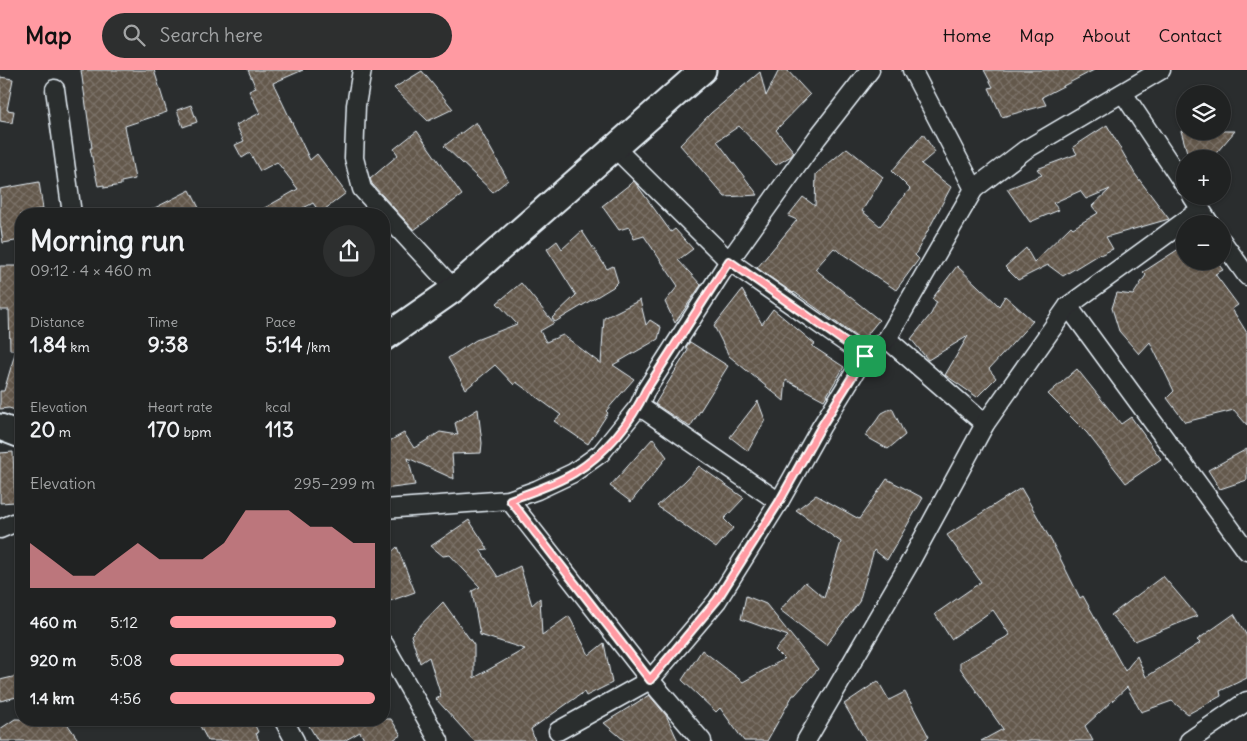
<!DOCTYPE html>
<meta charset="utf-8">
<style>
:root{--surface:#202222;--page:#2d2f2f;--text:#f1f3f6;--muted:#a2a4a5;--line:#3d3f40;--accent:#ff9aa2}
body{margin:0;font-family:Delius,sans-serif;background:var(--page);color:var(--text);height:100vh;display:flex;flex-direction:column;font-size:19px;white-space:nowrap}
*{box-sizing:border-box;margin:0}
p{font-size:16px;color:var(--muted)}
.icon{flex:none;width:28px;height:28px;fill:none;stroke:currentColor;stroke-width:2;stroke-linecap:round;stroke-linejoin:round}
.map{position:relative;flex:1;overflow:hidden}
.details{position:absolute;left:15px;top:138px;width:375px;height:518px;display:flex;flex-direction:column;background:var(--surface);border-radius:20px;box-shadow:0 1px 4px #0004,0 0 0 1px var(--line)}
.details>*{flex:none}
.tools{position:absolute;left:1176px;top:15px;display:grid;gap:10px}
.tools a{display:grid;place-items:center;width:55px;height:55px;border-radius:50%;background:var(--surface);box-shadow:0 1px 4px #0004,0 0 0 1px var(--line);font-size:25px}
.pin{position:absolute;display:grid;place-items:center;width:42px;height:42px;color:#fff;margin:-21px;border-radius:10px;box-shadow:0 2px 8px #0006}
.round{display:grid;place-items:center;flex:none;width:52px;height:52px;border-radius:26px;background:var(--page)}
.headline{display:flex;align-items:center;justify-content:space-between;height:85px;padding:0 15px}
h1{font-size:28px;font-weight:800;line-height:38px}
.stats{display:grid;grid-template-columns:repeat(3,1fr);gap:8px;height:85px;padding:5px 15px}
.stats div{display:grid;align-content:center}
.stats b{font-size:21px;font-weight:800}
.stats small{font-size:14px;font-weight:400}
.stats p{font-size:14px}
.chart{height:140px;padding:10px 15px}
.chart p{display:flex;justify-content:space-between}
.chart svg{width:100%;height:90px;margin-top:5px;fill:var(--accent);opacity:.7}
ul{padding:0 15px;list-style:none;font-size:16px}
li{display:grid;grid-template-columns:80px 60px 1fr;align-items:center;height:38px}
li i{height:12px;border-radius:6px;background:var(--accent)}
header{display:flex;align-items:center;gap:30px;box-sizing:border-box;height:70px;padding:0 25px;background:var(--accent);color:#111}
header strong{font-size:24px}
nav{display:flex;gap:28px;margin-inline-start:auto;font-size:18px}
.search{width:350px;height:45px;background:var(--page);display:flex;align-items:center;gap:12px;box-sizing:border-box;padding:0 18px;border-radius:28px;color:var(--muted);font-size:19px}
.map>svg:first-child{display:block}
.building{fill:url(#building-cross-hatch);stroke:#e8f1f8}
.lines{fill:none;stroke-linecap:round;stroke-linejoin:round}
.street-casing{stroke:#e8f1f8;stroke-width:21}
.secondary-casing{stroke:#e8f1f8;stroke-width:29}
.street{stroke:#2a2d2e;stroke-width:18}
.secondary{stroke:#2a2d2e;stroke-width:25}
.route-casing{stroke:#fff;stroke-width:10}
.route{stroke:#ff9aa2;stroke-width:6}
</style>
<header>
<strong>Map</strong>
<div class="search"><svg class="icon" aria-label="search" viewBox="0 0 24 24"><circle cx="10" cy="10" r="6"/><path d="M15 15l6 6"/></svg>Search here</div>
<nav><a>Home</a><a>Map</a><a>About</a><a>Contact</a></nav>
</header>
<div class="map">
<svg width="1247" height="671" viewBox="0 0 1247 671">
<defs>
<pattern id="building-cross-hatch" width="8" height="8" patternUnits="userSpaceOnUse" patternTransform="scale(1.25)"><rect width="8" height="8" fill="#64594c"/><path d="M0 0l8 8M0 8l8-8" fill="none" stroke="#7a7167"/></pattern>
</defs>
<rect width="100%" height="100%" fill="#2a2d2e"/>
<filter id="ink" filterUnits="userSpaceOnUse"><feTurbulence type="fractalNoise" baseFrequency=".02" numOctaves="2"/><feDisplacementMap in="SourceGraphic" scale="10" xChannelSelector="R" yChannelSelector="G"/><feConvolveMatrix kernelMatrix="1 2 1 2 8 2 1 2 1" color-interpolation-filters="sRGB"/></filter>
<g filter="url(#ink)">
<g class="building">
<path d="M81 0H154L167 42 125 56 135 109 121 112V115L104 118V115L98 116 90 78H92Z"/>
<path d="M248 0H303L273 13 310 90 317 84 346 123 320 143 313 133 292 144H254L298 119 277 92 260 101 250 83 242 88 235 75 244 71 236 55 260 43 249 21 256 18Z"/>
<path d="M779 0H787L810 25 776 60 794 82 791 86 776 95 739 56 717 71 758 125 725 127 680 75 711 43 760 2 766 26Z"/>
<path d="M984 0H1094L1042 27 1046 35 1002 47 989 18 993 17Z"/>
<path d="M422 1 453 39 428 51 394 18Z"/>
<path d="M0 7 13 9 7 40 14 41 12 53 0 51Z"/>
<path d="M191 35 197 52 183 57 177 40Z"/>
<path d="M476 52 508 110 493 122 444 76Z"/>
<path d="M1107 55 1135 104 1169 149 1106 167 1113 179 1100 185 1099 184 1063 206 1048 195 1018 210 1005 197 1026 178 1034 192 1071 156 1073 158 1098 143 1092 136 1110 119 1086 129 1080 121 1053 133 1059 140 1030 152 1007 119 1042 105 1037 99 1077 84 1073 77Z"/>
<path d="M417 61 462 125 414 160 372 114 370 109 398 85 394 79Z"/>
<path d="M1181 61H1235L1211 89H1189Z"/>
<path d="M923 64 935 82 921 94 951 117 915 185 919 189 896 220 834 178 815 199 879 250 862 271 794 222 793 223 757 198 797 150 788 146 803 127 815 136 816 104 847 78 883 107 862 141 880 156 910 119 892 101Z"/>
<path d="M634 111 671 162 675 159 693 179 678 190 701 215 675 253 665 232 678 216 644 166 634 169 629 157 619 160 602 136Z"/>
<path d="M39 112 43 139 35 140 36 144H21V170L3 173 0 152V119Z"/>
<path d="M190 120 202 144H143Z"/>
<path d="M582 161 607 199 613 196 618 212 613 217 555 252 552 248 576 225 547 179 557 171 562 179Z"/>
<path d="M1185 175V191H1216L1223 200 1215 204 1238 235 1232 239 1247 263V355L1234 340 1185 352 1167 328 1174 321 1150 272 1139 284 1119 261 1112 238 1117 223 1133 225 1146 205 1143 202Z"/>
<path d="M0 196H21V342L9 338 0 339V321H4L16 280H10L9 240H0Z"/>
<path d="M957 196 999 236 1005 226 1033 251 989 299 996 308 977 327 945 305 968 266 928 290 911 269 931 244 937 232 932 229Z"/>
<path d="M521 213 554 253 540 261 546 272 563 265 601 294 604 248 640 230 646 255 650 250 661 257 658 269 613 295 634 309 606 341 608 343 588 374 554 351 561 345 516 312 514 315 495 295 466 319 448 288 476 270 517 254 497 233Z"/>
<path d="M742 220 762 254 773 239 815 274 812 276 844 297 824 330 786 310 784 331 729 286 714 256Z"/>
<path d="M690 272 728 296 690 357 655 334 688 280 686 277Z"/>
<path d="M1077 299 1121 354 1131 347 1161 389 1126 413 1087 363 1048 324Z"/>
<path d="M758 331 765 350 748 381 730 367Z"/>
<path d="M892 338 905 365 888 379 865 366 882 343Z"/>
<path d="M478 339 482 373 481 383 452 384 454 409 408 388 415 415 384 419V374L404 363 414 378 440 362 458 365 455 353Z"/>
<path d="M653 368 667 387 631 432 610 416Z"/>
<path d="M1247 379V410L1220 419 1208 400Z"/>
<path d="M13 382 15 432 0 433V383Z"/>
<path d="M699 396 744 428 724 449 733 458 716 478 657 436 685 411Z"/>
<path d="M887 409 923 428 887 490 874 480 859 532 826 575 780 540 805 512 824 528 841 472 796 440 816 425 859 449Z"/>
<path d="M1021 418 1052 472 1080 528 1083 526 1125 601 1137 586 1146 607 1200 573 1197 570 1234 544 1247 566V608L1220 621 1221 626 1188 644 1172 631 1141 642 1127 617 1085 656 1093 671H981L1003 659 960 598V592L1010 565 993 540 951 569 935 544 981 512 947 465Z"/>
<path d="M469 450 488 479 480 480 498 507 520 496 532 535 540 528 542 565 569 546 589 585 604 573 612 613 586 626 584 622 531 659 535 671H474L436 629 441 626 429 587 420 593 411 565 443 532 474 575V608L525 579 480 565 472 521 480 517 450 485 443 486 431 476Z"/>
<path d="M397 477 415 522 390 531 384 518V489Z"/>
<path d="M1163 506 1197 546 1135 571 1111 545Z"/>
<path d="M746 526 766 534 818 599 795 625H793L767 671H744L720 638 716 642 682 610 702 580 743 612 784 589 775 580 788 566 741 549Z"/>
<path d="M21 605V626L0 631V610Z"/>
<path d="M878 611 889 630 905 622 929 667 922 671H866L844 634Z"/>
<path d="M649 625 666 645 678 671H625L604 653Z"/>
<path d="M15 649H64L79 671H0V659Z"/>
<path d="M214 649H252L258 662 256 663 259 671H208L200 656Z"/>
<path d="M305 649H391L401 665 391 671H365L360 662 344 671H318Z"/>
</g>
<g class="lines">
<defs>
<g id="street">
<path d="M362 0 356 35 354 88 362 119 454 219"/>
<path d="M912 0 974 119"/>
<path d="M55 19 72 144"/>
<path d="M1123 23 1185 116"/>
<path d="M615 78 729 191 865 286"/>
<path d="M1192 126 1210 154"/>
<path d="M1222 171 1247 206"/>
<path d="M1068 236 1247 481"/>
<path d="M887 269 985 354"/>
<path d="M639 336 779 432"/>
<path d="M509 430 650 610 702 671"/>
<path d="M384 439 509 430 537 420 573 403 601 383 639 336 646 320 729 191 817 68 870 0"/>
<path d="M0 459 21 450"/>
<path d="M384 574 439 671"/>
<path d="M283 649 295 671"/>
<path d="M558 661 650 610 717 531 779 432 821 357 865 286 887 269 974 119 1025 80 1161 0"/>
<path d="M806 671 909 494 985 354 1068 236 1200 140"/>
<path d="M1189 671 1247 631"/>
</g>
<g id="secondary">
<path d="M384 268 454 219 703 0"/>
<path d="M0 357 21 365"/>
</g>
</defs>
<use href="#street" class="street-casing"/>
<use href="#secondary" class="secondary-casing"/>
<use href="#street" class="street"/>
<use href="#secondary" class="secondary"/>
</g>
</g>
<g class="lines" filter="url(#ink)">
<defs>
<path id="route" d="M729 191 865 286 821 357 779 432 717 530 650 610 510 430C531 422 554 415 574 403 605 384 631 353 646 320Z"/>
</defs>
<use href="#route" class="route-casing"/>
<use href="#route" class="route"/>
</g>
</svg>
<div class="tools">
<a><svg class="icon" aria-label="layers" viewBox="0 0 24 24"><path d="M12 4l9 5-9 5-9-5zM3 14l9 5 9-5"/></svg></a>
<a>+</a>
<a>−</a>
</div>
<div class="pin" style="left:865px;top:286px;background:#1e9e55"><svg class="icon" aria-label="arrive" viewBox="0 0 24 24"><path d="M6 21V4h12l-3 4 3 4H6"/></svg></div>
<section class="details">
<div class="headline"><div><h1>Morning run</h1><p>09:12 · 4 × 460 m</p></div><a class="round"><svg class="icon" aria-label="share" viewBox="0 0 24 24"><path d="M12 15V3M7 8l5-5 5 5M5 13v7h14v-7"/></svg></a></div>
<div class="stats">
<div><p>Distance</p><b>1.84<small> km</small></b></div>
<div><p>Time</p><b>9:38</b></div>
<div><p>Pace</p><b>5:14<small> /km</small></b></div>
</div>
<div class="stats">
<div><p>Elevation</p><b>20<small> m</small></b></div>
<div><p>Heart rate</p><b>170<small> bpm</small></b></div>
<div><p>kcal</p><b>113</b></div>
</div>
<div class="chart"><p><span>Elevation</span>295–299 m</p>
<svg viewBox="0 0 160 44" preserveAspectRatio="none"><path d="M0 44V22L10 30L20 38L30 38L40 30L50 22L60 30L70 30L80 30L90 22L100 6L110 6L120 6L130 14L140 14L150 22L160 22V44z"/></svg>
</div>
<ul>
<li><b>460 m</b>5:12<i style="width:81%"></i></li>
<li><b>920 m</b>5:08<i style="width:85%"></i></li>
<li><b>1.4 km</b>4:56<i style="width:100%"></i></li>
</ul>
</section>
</div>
